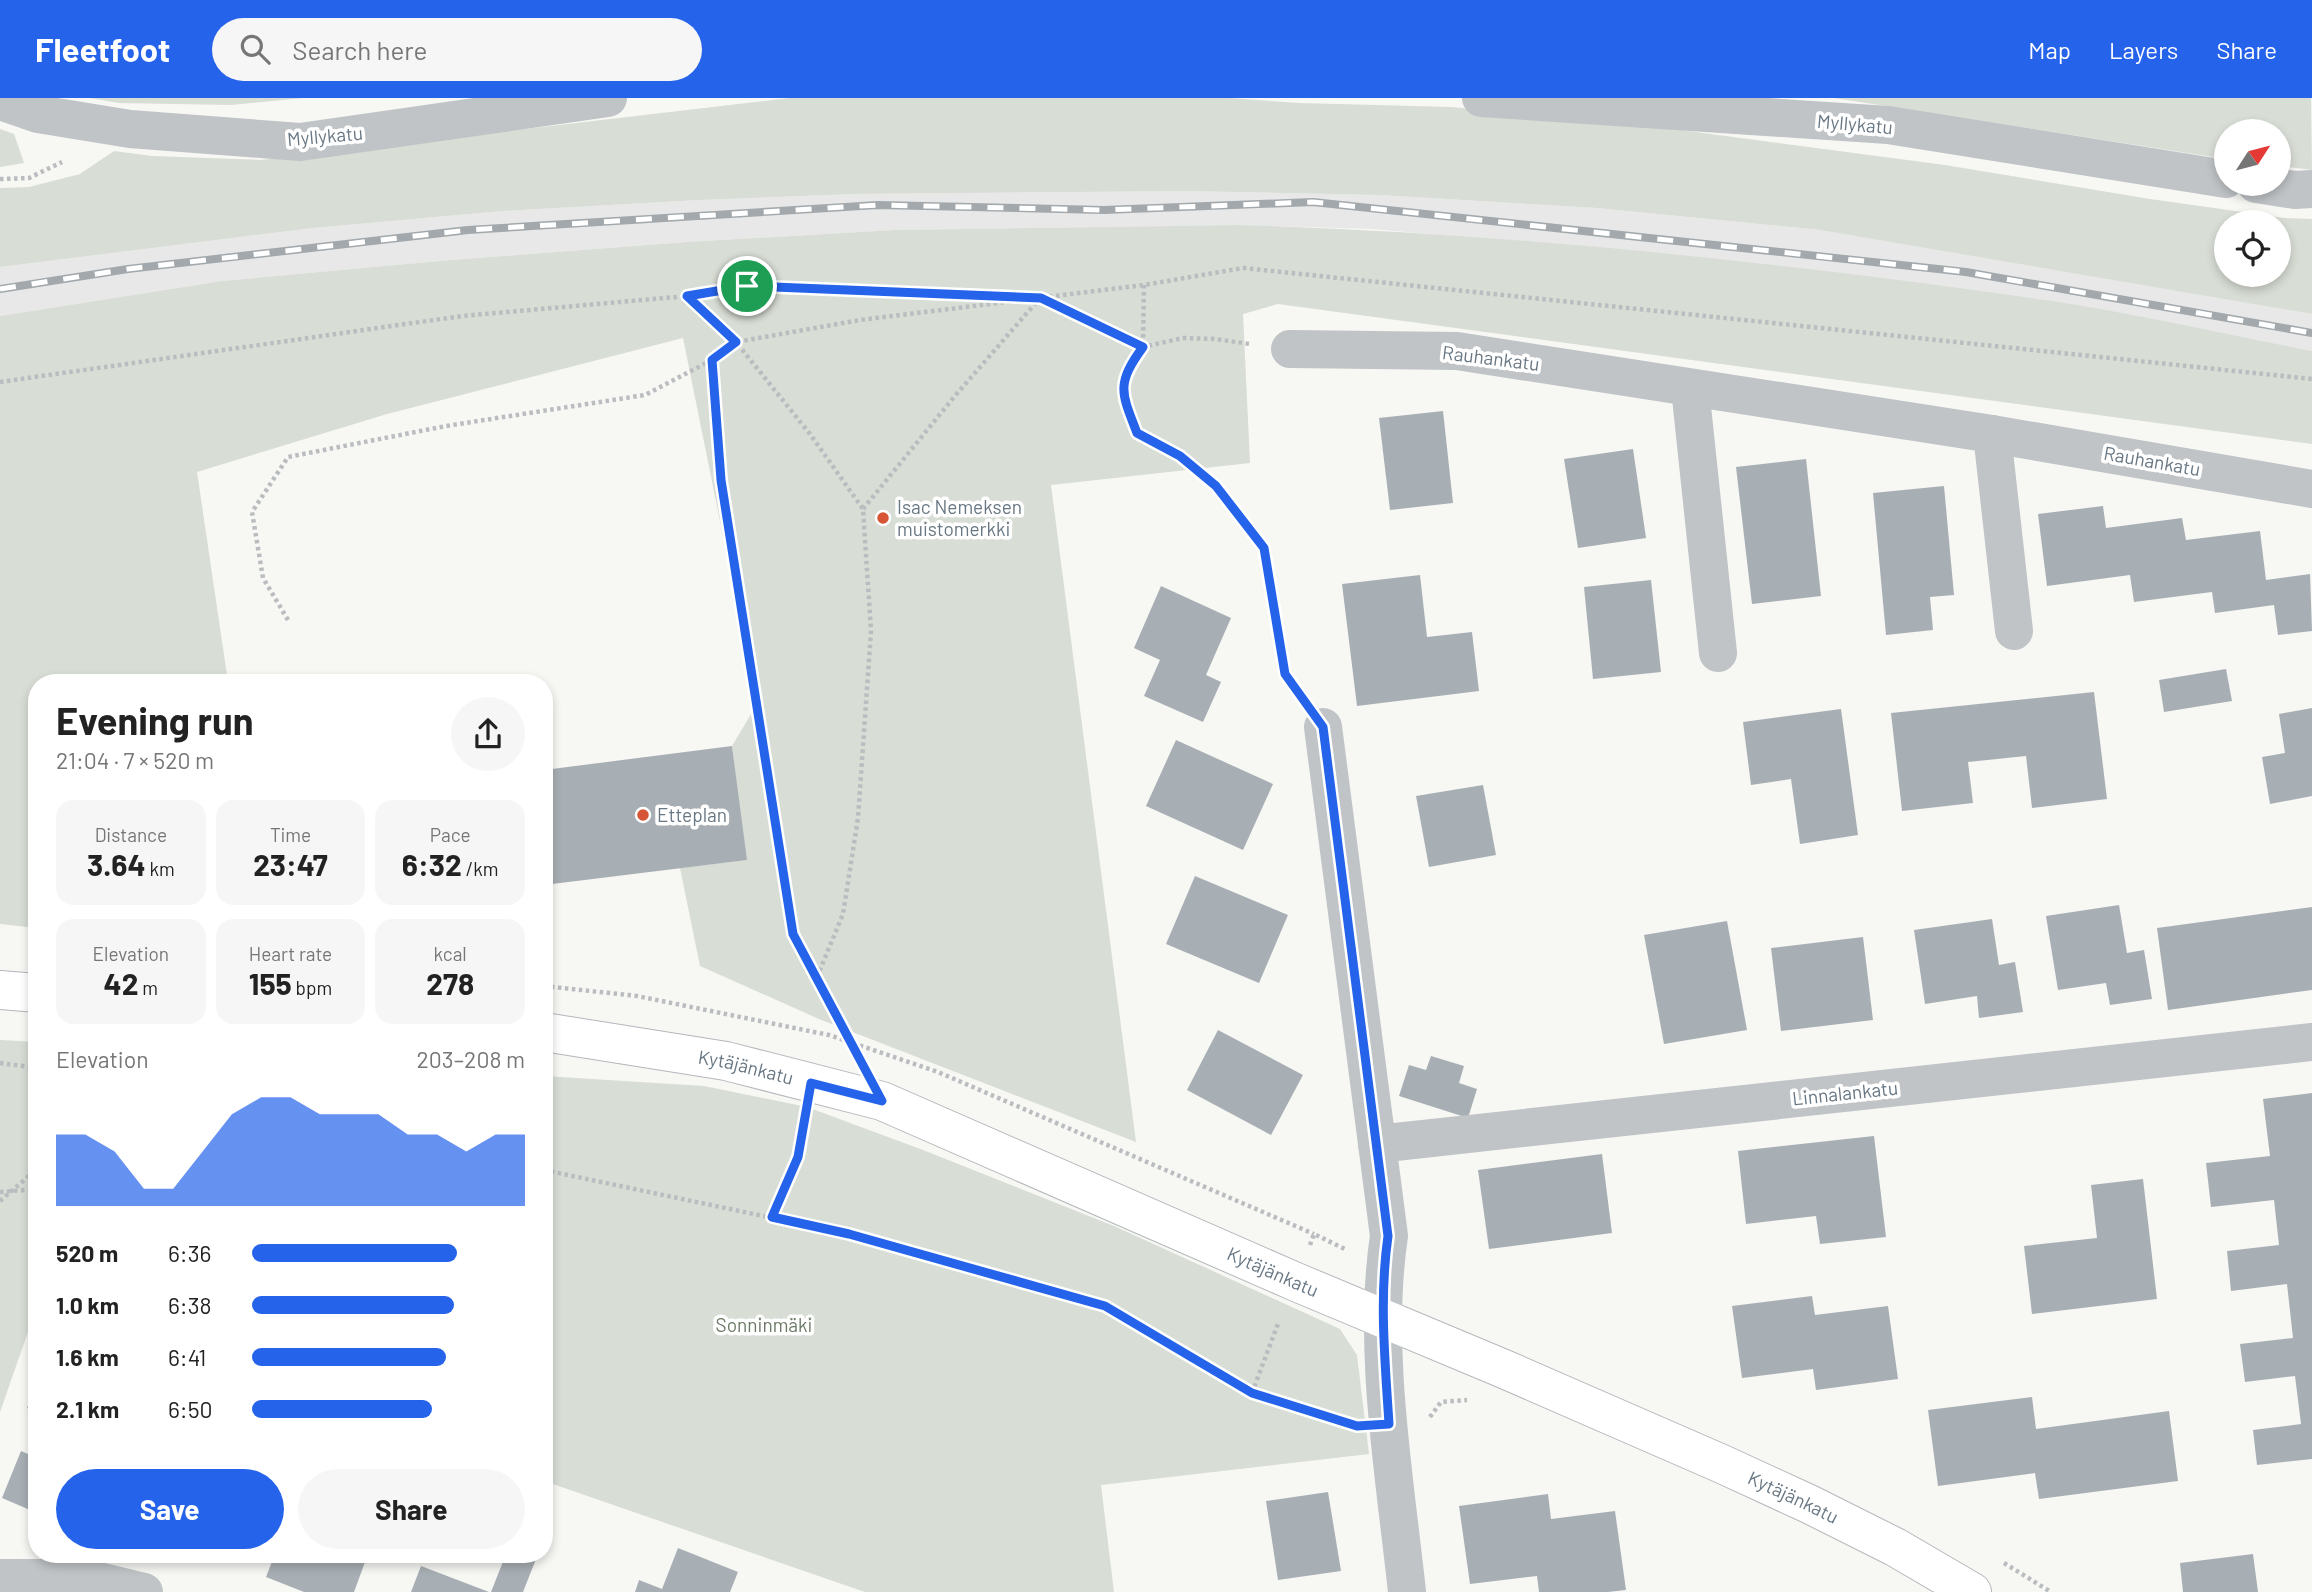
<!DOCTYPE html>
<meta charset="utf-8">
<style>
:root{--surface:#fff;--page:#f6f6f6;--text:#222;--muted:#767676;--accent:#2563eb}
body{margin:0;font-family:Barlow,sans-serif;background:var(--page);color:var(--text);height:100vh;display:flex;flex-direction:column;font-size:26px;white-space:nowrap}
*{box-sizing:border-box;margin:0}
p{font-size:23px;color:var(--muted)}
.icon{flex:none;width:38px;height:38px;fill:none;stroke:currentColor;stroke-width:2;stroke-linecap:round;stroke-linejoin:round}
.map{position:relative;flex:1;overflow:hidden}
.sheet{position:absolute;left:28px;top:576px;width:525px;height:889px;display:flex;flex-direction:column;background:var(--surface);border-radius:28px;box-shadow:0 4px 10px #0003}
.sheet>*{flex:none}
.needle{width:46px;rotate:54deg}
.tools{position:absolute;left:2214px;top:21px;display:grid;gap:14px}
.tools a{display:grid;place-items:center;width:77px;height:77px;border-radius:50%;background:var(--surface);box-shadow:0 4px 10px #0003;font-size:35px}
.pin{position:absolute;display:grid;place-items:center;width:60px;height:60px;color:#fff;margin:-30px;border:4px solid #fff;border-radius:50%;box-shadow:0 2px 7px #0007}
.round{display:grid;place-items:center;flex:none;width:74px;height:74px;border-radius:37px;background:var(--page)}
.head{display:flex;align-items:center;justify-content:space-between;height:119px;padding:0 28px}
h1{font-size:38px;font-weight:700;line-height:52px}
.metrics{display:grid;grid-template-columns:repeat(3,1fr);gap:10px;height:119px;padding:7px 28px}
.metrics div{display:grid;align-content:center;border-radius:18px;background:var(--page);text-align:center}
.metrics b{font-size:30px;font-weight:700}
.metrics small{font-size:19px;font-weight:400}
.metrics p{font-size:19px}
.chart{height:196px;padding:14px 28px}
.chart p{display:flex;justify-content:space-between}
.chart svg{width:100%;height:126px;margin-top:7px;fill:var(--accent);opacity:.7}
.cta{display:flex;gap:14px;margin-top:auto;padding:14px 28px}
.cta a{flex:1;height:80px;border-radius:42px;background:var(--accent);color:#fff;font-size:28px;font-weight:700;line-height:80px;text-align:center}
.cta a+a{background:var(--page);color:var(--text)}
ul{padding:0 28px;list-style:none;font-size:23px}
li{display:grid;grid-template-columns:112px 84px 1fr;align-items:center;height:52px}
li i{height:18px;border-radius:9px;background:var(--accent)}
header{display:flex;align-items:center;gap:42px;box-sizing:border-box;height:98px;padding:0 35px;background:var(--accent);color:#fff}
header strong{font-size:33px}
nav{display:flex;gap:38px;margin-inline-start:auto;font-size:24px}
.search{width:490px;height:63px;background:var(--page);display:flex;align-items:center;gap:18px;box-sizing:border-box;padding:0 24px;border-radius:38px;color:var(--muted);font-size:26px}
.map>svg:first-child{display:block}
.built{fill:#e7e8e7}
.green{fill:#d8ddd5;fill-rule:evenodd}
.building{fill:#a8afb4}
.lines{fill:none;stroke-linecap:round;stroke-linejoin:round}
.secondary-casing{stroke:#b3b8bc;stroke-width:40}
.path{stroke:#babdbf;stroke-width:4.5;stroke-dasharray:3.5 3.5;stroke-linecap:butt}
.street{stroke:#c0c4c7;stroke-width:38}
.secondary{stroke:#fff;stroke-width:38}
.rail-casing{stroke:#a2a8ac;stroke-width:8}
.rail{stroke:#fff;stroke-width:5;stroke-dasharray:16;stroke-linecap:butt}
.route-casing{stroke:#fff;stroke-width:14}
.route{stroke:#2563eb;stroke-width:9}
.poi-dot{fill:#d65534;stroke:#fff;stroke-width:2.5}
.labels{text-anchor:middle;stroke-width:7;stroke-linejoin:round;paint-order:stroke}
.street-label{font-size:19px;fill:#687783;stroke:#fff}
.poi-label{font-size:19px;fill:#687783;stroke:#fff;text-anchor:start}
.park-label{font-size:19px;fill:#6b7a66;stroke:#fff}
</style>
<header>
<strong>Fleetfoot</strong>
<div class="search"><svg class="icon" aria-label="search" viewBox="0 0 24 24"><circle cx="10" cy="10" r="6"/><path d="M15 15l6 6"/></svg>Search here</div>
<nav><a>Map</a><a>Layers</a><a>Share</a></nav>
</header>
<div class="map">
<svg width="2312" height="1494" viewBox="0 0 2312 1494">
<rect width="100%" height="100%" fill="#f7f7f4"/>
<path class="built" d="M1187 93 1379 97 1597 110 1820 132 2312 216V253L2047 203 1734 163 1373 131 1239 127 894 132 687 144 451 162 222 183 0 218V169L313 130 503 113 699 102 853 96Z"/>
<g class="green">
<path d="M90 0H304L231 7 119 5Z"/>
<path d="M790 0H1230L1299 5 1451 9 1658 29 1945 67 2150 101 2285 120 2312 121V216L1820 132 1597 110 1379 97 1187 93 853 96 699 102 503 113 313 130 0 169V90L29 89 80 76 114 53 152 58 261 62ZM2226 124H2278V177H2226Z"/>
<path d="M1834 0H2311L2312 72 2279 68 2278 33H2226V61Z"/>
<path d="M0 31 14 36 24 65 0 69Z"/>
<path d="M1239 127C1508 135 1778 164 2045 202 2134 215 2223 236 2312 253V346L1278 206 1243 216 1250 365 1051 387 1136 1044 819 921 700 868 680 770 746 762 732 648 757 606 683 240 387 316 197 374 228 584H37V830L0 826V218L222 183 451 162 687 144 894 132Z"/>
<path d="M0 942 37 944V1208L0 1314Z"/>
<path d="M544 978 704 988 807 1009 923 1052 1114 1128 1340 1231 1357 1257 1369 1356 1101 1387 1114 1494H865L544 1383Z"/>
</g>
<g class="building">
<path d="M1443 313 1453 405 1390 412 1379 320Z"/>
<path d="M1633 351 1646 440 1578 450 1564 361Z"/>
<path d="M1806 361 1821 498 1752 506 1736 369Z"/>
<path d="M1944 388 1954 497 1930 499 1933 532 1886 537 1873 395Z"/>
<path d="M2103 408 2106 430 2182 420 2186 442 2260 433 2266 482 2310 476 2312 533 2278 537 2274 507 2215 515 2212 494 2134 504 2130 477 2047 488 2038 416Z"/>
<path d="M1420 477 1427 539 1472 534 1479 593 1357 608 1342 486Z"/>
<path d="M1651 482 1661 574 1593 581 1584 489Z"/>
<path d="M1161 488 1231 520 1206 577 1221 584 1203 624 1144 598 1160 562 1134 550Z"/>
<path d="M2226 571 2232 603 2164 614 2159 582Z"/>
<path d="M2094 594 2107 701 2032 710 2026 658 1968 664 1973 705 1902 713 1891 615Z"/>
<path d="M2312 610V698L2270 706 2262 659 2285 655 2279 616Z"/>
<path d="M1841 611 1858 737 1800 746 1791 681 1751 687 1743 624Z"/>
<path d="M1176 642 1273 686 1243 752 1146 708Z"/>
<path d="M732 648 747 762 544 787V672Z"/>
<path d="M1483 687 1496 757 1429 769 1416 698Z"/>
<path d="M1195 778 1288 817 1259 885 1166 846Z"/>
<path d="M2119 807 2127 855 2144 852 2152 901 2110 907 2106 885 2058 892 2046 818Z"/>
<path d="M2312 809V892L2168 912 2157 830Z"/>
<path d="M1992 821 1999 867 2015 864 2023 914 1979 920 1977 898 1925 906 1914 832Z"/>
<path d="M1727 823 1747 932 1664 946 1644 837Z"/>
<path d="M1863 839 1873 922 1781 933 1771 850Z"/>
<path d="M1218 932 1303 977 1271 1037 1187 992Z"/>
<path d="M1431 958 1464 968 1459 985 1477 991 1468 1020 1399 998 1409 967 1426 972Z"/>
<path d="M2312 995V1361L2257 1367 2253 1332 2301 1326 2295 1278 2245 1284 2240 1246 2293 1240 2287 1186 2231 1193 2227 1153 2279 1147 2274 1102 2211 1109 2206 1065 2270 1058 2263 1001Z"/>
<path d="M1874 1038 1886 1139 1820 1146 1816 1118 1746 1126 1738 1053Z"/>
<path d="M1602 1056 1612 1135 1489 1151 1478 1072Z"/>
<path d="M2143 1081 2157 1201 2032 1216 2024 1148 2097 1140 2091 1087Z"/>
<path d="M1812 1198 1815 1217 1888 1208 1898 1281 1816 1292 1813 1271 1742 1280 1732 1208Z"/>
<path d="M37 1286V1314L27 1310Z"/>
<path d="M2032 1299 2036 1331 2169 1313 2178 1383 2039 1401 2035 1375 1938 1388 1928 1312Z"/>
<path d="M21 1353 37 1360V1415L2 1400Z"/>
<path d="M1328 1394 1341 1473 1278 1482 1266 1403Z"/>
<path d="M1548 1396 1551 1421 1615 1413 1626 1492 1608 1494H1539L1537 1478 1470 1486 1459 1408Z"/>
<path d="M678 1450 738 1474 730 1494H635L639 1482 662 1491Z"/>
<path d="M275 1456H368L354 1494H304L266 1479Z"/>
<path d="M506 1456H538L523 1494H491Z"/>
<path d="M2253 1456 2258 1494H2183L2180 1465Z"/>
<path d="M421 1468 489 1494H411Z"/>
</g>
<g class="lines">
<defs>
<g id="secondary">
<path d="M0 892 37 895"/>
<path id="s1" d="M544 934 726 963 882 1003 1296 1184 1504 1271 1722 1366 1809 1406 1895 1449 1972 1494"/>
</g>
</defs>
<use href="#secondary" class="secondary-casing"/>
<g class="path">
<path d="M0 81 29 80 62 64"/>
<path d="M1144 187 1143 249 1127 271 1122 298 1137 335 1180 358 1216 388 1264 450 1285 576 1300 597"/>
<path d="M687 198 736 244 810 336 863 411 871 533 858 720 843 816 817 879"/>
<path d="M1041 200 1143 249 1183 240 1215 241 1250 246"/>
<path d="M712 262 721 382 793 836 852 943"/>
<path d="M0 284 462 218 687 198 747 188 1025 199"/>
<path d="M863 411 954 299 1040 200"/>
<path d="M288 522 263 480 252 414 288 359 446 328 645 297 712 262 736 244 860 222 1144 187 1243 170 2312 281"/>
<path d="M544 888 637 898 829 937 938 974 1314 1136"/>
<path d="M0 965 37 970"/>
<path d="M544 1072 849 1136 1105 1208 1252 1295 1345 1324"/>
<path d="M0 1094 37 1091"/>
<path d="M0 1103 37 1071"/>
<path d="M772 1119 798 1059 804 1024"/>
<path d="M1310 1147 1314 1136 1347 1152"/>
<path d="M1252 1295 1279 1223"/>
<path d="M1430 1319 1441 1304 1467 1302"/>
<path d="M2004 1465 2051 1494"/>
</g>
<g class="street">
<path d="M1481 0 1888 27 2226 81"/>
<path d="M0 3 38 16 130 31 300 44 608 0"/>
<path d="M2256 86 2295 92 2312 91"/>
<path d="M1290 251 1457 253 1992 336 2312 391"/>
<path d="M1690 290 1718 555"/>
<path d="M1992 336 2014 533"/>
<path d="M1323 629 1389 1138C1372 1251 1395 1380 1407 1494"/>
<path d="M1377 1046 2312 944"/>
<path d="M0 1480H86L144 1494"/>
</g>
<use href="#secondary" class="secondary"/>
<defs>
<path id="rail" d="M0 191 128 171 468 132 878 107 1104 112 1313 104 1966 174 2312 235"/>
</defs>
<use href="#rail" class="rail-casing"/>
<use href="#rail" class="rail"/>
</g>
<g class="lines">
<defs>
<path id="route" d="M747 188 1041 200 1143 249C1116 286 1121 294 1137 335L1180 358 1216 388 1264 450 1285 576 1323 629 1388 1138C1379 1201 1385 1263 1389 1326L1357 1328 1252 1295 1105 1208 849 1136 772 1119 798 1059 811 985 882 1003 793 836 721 382 712 262 736 244 687 198Z"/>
</defs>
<use href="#route" class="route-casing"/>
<use href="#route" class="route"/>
</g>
<g class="poi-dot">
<circle cx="883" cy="420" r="7"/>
<circle cx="643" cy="717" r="7"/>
</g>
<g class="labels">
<g class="street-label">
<text transform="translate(1855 26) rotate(5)" y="7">Myllykatu</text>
<text transform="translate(325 38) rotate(-5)" y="7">Myllykatu</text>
<text transform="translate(1491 260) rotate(7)" y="7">Rauhankatu</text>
<text transform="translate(2152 363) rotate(10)" y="7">Rauhankatu</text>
<text dy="7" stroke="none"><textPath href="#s1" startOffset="205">Kytäjänkatu</textPath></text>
<text transform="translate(1845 995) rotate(-6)" y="7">Linnalankatu</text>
<text dy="7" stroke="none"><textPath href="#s1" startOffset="772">Kytäjänkatu</textPath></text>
<text dy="7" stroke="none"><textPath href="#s1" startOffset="1339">Kytäjänkatu</textPath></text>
</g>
<g class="poi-label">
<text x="897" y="416">Isac Nemeksen<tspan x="897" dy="22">muistomerkki</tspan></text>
<text x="657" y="724">Etteplan</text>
</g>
<g class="park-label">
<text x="764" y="1234">Sonninmäki</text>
</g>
</g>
</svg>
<div class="tools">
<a><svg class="needle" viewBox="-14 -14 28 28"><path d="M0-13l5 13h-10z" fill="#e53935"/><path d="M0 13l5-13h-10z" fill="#767676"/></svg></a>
<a><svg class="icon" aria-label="locate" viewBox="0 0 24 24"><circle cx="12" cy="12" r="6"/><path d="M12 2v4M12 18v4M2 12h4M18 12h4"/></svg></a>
</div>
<div class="pin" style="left:747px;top:188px;background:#1e9e55"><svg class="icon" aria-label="arrive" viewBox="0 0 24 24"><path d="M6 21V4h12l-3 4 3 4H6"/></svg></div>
<section class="sheet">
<div class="head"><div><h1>Evening run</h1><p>21:04 · 7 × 520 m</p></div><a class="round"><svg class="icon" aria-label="share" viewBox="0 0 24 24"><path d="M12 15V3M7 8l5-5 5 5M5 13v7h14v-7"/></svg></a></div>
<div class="metrics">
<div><p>Distance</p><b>3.64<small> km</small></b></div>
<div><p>Time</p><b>23:47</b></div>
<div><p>Pace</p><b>6:32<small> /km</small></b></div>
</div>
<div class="metrics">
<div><p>Elevation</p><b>42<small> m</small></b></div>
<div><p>Heart rate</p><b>155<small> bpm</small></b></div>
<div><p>kcal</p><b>278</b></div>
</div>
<div class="chart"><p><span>Elevation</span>203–208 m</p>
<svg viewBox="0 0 160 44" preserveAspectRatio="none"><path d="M0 44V19L10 19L20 25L30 38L40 38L50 25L60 12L70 6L80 6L90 12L100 12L110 12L120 19L130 19L140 25L150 19L160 19V44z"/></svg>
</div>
<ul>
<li><b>520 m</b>6:36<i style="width:75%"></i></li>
<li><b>1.0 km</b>6:38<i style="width:74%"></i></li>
<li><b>1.6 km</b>6:41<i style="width:71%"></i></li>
<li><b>2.1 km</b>6:50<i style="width:66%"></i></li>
</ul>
<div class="cta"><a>Save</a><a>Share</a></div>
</section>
</div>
